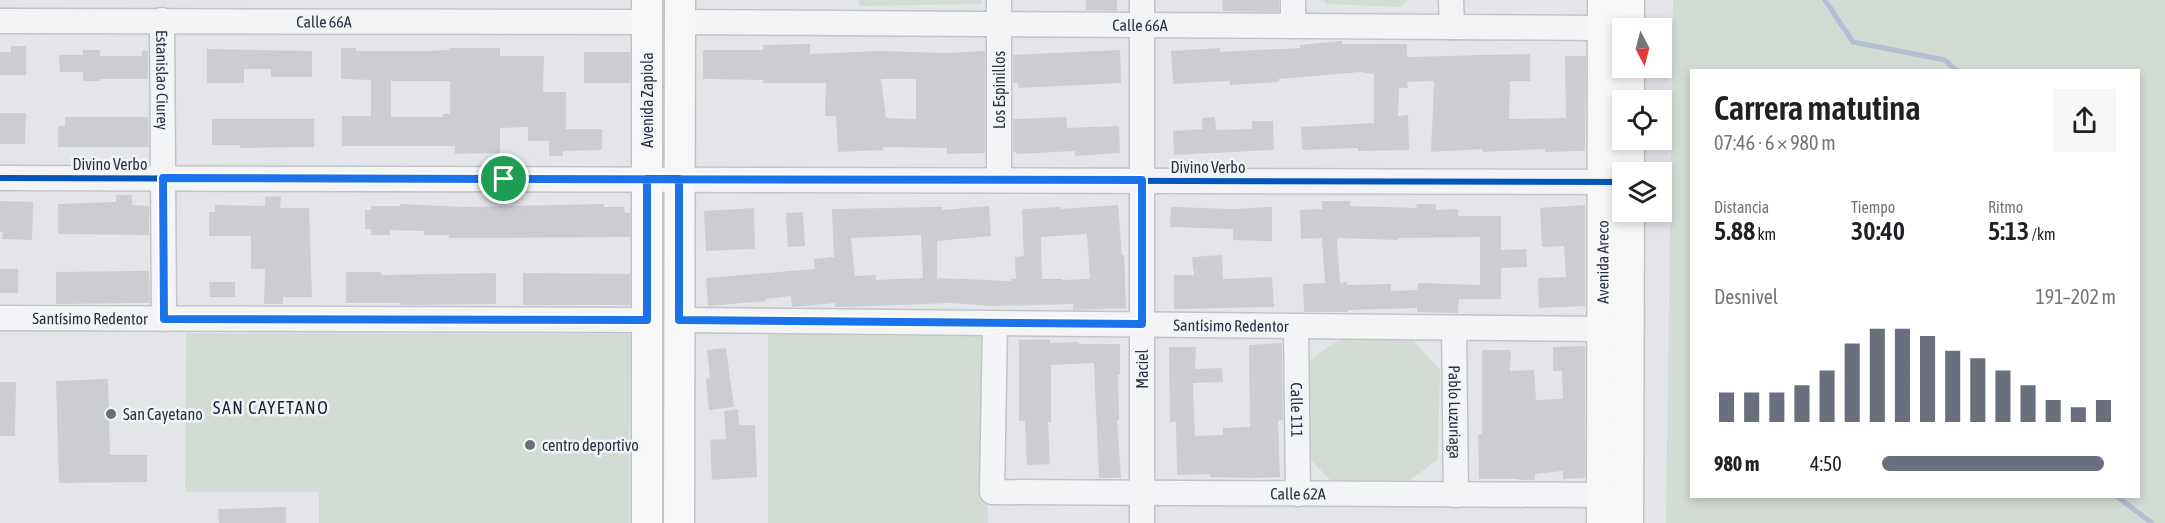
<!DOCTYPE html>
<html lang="es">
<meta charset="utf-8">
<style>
:root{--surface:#fff;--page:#f6f6f6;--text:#202124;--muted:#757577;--accent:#6a6f7d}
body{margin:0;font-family:"Asap Condensed",sans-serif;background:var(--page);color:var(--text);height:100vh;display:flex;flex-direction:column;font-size:22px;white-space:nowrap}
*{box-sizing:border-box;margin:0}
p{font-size:20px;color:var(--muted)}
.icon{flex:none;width:33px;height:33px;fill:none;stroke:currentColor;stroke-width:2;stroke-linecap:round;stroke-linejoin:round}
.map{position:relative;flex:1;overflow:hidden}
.side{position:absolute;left:1690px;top:69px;width:450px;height:429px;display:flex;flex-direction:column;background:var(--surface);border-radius:0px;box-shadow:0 3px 9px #0003}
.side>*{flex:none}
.needle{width:39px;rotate:173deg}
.controls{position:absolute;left:1612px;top:18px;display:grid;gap:12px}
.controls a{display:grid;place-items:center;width:60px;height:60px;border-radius:0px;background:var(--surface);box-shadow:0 3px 9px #0003;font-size:30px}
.pin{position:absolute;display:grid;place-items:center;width:51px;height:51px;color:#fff;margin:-26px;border:3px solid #fff;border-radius:50%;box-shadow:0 2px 6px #0007}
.round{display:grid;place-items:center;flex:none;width:63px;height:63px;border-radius:0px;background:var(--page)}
.head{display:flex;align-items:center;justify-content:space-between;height:102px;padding:0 24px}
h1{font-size:33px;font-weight:600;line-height:45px}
.figures{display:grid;grid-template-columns:repeat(3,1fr);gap:9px;height:102px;padding:6px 24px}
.figures div{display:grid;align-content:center}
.figures b{font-size:26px;font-weight:600}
.figures small{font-size:16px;font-weight:400}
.figures p{font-size:16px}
.chart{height:168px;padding:12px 24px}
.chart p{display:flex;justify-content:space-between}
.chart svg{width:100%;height:108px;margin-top:6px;stroke:var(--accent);stroke-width:6}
ul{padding:0 24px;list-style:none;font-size:20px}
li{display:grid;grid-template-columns:96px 72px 1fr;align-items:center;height:45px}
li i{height:15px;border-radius:8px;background:var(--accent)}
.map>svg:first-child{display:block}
.green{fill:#d3dcd4;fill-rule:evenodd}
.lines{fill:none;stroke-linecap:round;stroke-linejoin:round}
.stream{stroke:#b2bed4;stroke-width:5}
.building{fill:#cccdd1;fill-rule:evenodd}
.minor-casing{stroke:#c2c3c7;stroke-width:27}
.major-casing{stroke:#c0c2c7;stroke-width:33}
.minor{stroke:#f3f4f6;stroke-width:24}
.major{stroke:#f7f7f7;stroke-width:30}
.cycleway-casing{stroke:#f2f4f8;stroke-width:10}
.cycleway{stroke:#0057b8;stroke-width:6}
.route-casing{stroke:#fff;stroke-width:12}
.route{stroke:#1a73e8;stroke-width:8}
.poi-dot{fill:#6a6f7d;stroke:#f2f4f8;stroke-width:2}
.labels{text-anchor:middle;stroke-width:5;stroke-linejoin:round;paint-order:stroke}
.street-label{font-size:16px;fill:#293043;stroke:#f2f4f8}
.poi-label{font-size:16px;fill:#293043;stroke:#f2f4f8;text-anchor:start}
.neighbourhood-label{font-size:18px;letter-spacing:1.5px;fill:#1c2134;stroke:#f2f4f8}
</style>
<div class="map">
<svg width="2165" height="523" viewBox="0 0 2165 523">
<rect width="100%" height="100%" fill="#e4e5e9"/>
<g class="green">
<path d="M657 0H672L670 523H656Z"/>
<path d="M859 0H982V4L859 6Z"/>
<path d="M1323 0H1408L1400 7 1328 4Z"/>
<path d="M1673 0H2165V523H1666ZM1692 70H2139V496H1692Z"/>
<path d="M768 331 984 334 988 523H768Z"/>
<path d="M186 333 630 334 629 523H319V492H185Z"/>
<path d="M1412 339 1440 370 1438 459 1408 482 1333 483 1307 456V362L1339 340Z"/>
</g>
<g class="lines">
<g class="stream">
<path d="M1825 0 1853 42 1945 60 1956 70"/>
<path d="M2116 496 2152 523"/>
</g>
</g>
<g class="building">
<path d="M1086 0H1117V11L1086 10Z"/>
<path d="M1222 0H1279V12L1223 11Z"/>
<path d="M1342 41V44H1407V57L1530 54V81H1510L1509 119 1566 118 1565 56H1586L1585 151 1545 152V149L1482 152V149L1431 152 1434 81 1407 82 1408 88H1399L1398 116 1408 115 1409 150 1358 151V148L1302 150 1301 127 1374 123V74L1360 72 1279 79V82L1230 85V81L1173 84 1171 51 1220 48V52L1259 50 1300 48V45Z"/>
<path d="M810 44V54L879 51 947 53 985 51V153L947 154V148L883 147V150L838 152 836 116H825L826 83H763V80L703 79V50H763V45ZM881 79H916V119L886 118Z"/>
<path d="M11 46H26V75H0V52H11Z"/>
<path d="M341 48H356V51H426L449 50V48H500V56H544L543 92H566V129H602V150L563 151V156H549V141H528V127L500 128V153L455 154V146H342V116H371V80L341 79ZM391 81H450V114H443V117H391Z"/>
<path d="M207 49 312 51V77H271V69H244V83H207Z"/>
<path d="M83 50H100V56H142V51H148V79H100V81H83V72H60L59 55H83Z"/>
<path d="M1120 50 1121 83 1018 88V83H1013V55Z"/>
<rect x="584" y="52" width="46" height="31"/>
<path d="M0 113H26L25 144H0Z"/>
<path d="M65 117H148L149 147H58V126H65Z"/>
<path d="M1066 117 1067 128 1119 126 1120 153 1075 156V151L1016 154V152H1013V119Z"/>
<path d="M1215 117 1216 130 1252 129V121H1273L1274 150 1174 155 1173 131 1202 129V118Z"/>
<path d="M212 119H314V147L240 148V145H212Z"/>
<path d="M116 195H132V205L149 206V235L58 234V204L116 202Z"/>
<path d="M281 196 280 208H309L312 297H283V304H264L265 269H251V236H209V212H215V205L265 206V197Z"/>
<path d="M0 201 33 202 32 240 2 239 3 232H0Z"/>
<path d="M1322 201H1350V206L1417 208 1416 204H1436V210L1458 209V216H1501V250L1526 249 1527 267 1501 268V299H1459L1458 313 1417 312V308L1348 310V312H1304L1303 284 1325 283 1322 238 1301 239 1300 210 1322 209ZM1480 237V285L1418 283 1417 290 1391 291V284L1347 285V282L1340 283 1337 238 1398 240V238Z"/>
<path d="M400 204 466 207 604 204V207H624L625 213H630V237L449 238V235H424V231L390 230V235H371V229H365V210H371V206H400Z"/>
<path d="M1118 205 1122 255H1124L1126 308 1073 310V304L992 306 950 303 845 307H835V303L792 307 791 296 766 299V301L708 306 706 278 815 269 814 259 834 257 832 209 942 207V210L989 206 991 236 937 241V278L1011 281V279H1016L1015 257 1024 256 1022 209 1061 207V209ZM1087 234 1090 279 1062 280V279H1042L1041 237ZM921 235 923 278 876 280V275L855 276 851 238Z"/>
<path d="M1585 205V306L1539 308 1538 278 1566 277 1564 246 1542 247 1540 208Z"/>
<path d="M1171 207 1233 209 1272 207V241L1233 240V229L1170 227Z"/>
<path d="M754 208 755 249 706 251 704 211Z"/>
<path d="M803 212 805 246 788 247 786 213Z"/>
<path d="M1222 255 1223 279 1272 277 1274 307 1174 309V275H1194L1192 257Z"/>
<rect x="0" y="269" width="18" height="24"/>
<path d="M149 271 150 303 56 304V272Z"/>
<path d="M346 272H381V275L496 273V304L401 305V303H346Z"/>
<path d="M523 273 630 274V305H523Z"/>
<path d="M209 282H235V297H210Z"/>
<path d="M1019 340H1050V343L1079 342V344H1120V375H1118L1119 420H1117L1121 478H1099L1094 363 1051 365V422H1048L1050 464 1027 465 1025 421H1019Z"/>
<path d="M1282 343 1283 420 1278 421 1280 477 1252 478 1210 477V474L1177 475 1176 422H1170L1169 347H1196L1195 369 1222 368 1223 382 1193 383 1195 436 1223 435V428L1250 427 1249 345Z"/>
<path d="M1585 346V478L1563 479V471L1535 474V480H1519L1518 479H1479L1478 434H1482V350H1511L1510 371 1534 370 1536 400 1563 399 1562 371H1553V347Z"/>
<path d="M726 348 734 407 709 410 706 379 710 378 707 350Z"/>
<path d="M108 379 110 455H147V482L59 483 56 381Z"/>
<path d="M0 382H16L15 436H0Z"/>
<path d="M738 409 739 425H755L757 477 712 480 710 440 726 439 724 411Z"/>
<path d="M286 507V523H219L218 509Z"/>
</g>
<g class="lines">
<defs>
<g id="minor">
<path d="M1293 0V26"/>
<path d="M1451 0 1452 27"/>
<path id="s1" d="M162 20 164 319"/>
<path id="s2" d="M0 21 647 22"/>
<path id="s3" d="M680 22 1603 28"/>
<path d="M0 178 1621 182"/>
<path d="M999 180V0"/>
<path id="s4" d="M0 318 647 320"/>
<path id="s5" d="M679 320 1602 329"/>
<path id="s6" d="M995 324 992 492 1602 495"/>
<path id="s7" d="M1296 326 1298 494"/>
<path id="s8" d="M1454 328 1456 495"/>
<path d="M1142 523V0"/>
</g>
<g id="major">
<path d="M1629 28V0"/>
<path d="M1629 100V68"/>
<path d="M1629 172V140"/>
<path d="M647 523V0"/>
<path d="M679 523 680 0"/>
<path id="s9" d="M1602 523 1603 0"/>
<path d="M1628 523 1629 212"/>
</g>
</defs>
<use href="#minor" class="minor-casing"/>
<use href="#major" class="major-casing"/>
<use href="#minor" class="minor"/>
<use href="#major" class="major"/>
<defs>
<path id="cycleway" d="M0 178 1623 182"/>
</defs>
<use href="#cycleway" class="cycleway-casing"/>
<use href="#cycleway" class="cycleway"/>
</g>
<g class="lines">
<defs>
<path id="route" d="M504 179 163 178 164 319 647 320V179H679V320L1142 324V180C930 180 717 180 504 179"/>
</defs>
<use href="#route" class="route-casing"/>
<use href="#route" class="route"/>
</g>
<g class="poi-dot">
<circle cx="111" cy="414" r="6"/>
<circle cx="530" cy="445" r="6"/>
</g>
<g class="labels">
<g class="street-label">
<text dy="6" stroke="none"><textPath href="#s2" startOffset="324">Calle 66A</textPath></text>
<text dy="6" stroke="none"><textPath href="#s3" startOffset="460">Calle 66A</textPath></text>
<text dy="6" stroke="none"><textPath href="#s1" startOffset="60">Estanislao Ciurey</textPath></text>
<text transform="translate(999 90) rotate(-90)" y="6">Los Espinillos</text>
<text transform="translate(647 100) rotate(-90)" y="6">Avenida Zapiola</text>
<text x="110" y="170">Divino Verbo</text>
<text x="1208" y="173">Divino Verbo</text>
<text dy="6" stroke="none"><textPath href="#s9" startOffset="261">Avenida Areco</textPath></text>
<text dy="6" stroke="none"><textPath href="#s4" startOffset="90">Santísimo Redentor</textPath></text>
<text dy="6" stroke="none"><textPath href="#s5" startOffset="552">Santísimo Redentor</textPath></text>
<text transform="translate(1142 369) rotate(-90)" y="6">Maciel</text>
<text dy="6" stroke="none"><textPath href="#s7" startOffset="84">Calle 111</textPath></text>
<text dy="6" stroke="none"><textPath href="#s8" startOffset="84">Pablo Luzuriaga</textPath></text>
<text dy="6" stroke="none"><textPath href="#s6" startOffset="474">Calle 62A</textPath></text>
</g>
<g class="poi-label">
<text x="123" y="420">San Cayetano</text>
<text x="542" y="451">centro deportivo</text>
</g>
<g class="neighbourhood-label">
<text x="271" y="414">SAN CAYETANO</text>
</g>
</g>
</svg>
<div class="controls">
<a><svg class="needle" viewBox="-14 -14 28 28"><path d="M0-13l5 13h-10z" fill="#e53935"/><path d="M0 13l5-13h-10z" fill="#757577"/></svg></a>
<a><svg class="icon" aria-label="locate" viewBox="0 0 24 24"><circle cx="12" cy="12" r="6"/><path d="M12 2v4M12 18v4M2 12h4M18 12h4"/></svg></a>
<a><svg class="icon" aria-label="layers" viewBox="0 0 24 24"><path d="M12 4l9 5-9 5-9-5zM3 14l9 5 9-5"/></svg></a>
</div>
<div class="pin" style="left:504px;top:179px;background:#1e9e55"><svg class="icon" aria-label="arrive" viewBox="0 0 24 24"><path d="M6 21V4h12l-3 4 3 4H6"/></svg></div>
<section class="side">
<div class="head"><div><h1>Carrera matutina</h1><p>07:46 · 6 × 980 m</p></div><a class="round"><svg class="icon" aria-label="share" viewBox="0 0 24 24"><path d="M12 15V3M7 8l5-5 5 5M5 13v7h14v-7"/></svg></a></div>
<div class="figures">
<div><p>Distancia</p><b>5.88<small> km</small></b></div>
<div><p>Tiempo</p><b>30:40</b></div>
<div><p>Ritmo</p><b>5:13<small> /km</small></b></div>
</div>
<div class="chart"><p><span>Desnivel</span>191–202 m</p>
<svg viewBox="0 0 160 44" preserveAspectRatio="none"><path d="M5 44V32M15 44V32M25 44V32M35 44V29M45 44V23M55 44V12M65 44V6M75 44V6M85 44V9M95 44V15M105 44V18M115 44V23M125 44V29M135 44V35M145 44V38M155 44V35"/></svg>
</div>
<ul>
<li><b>980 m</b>4:50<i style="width:95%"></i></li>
</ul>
</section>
</div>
